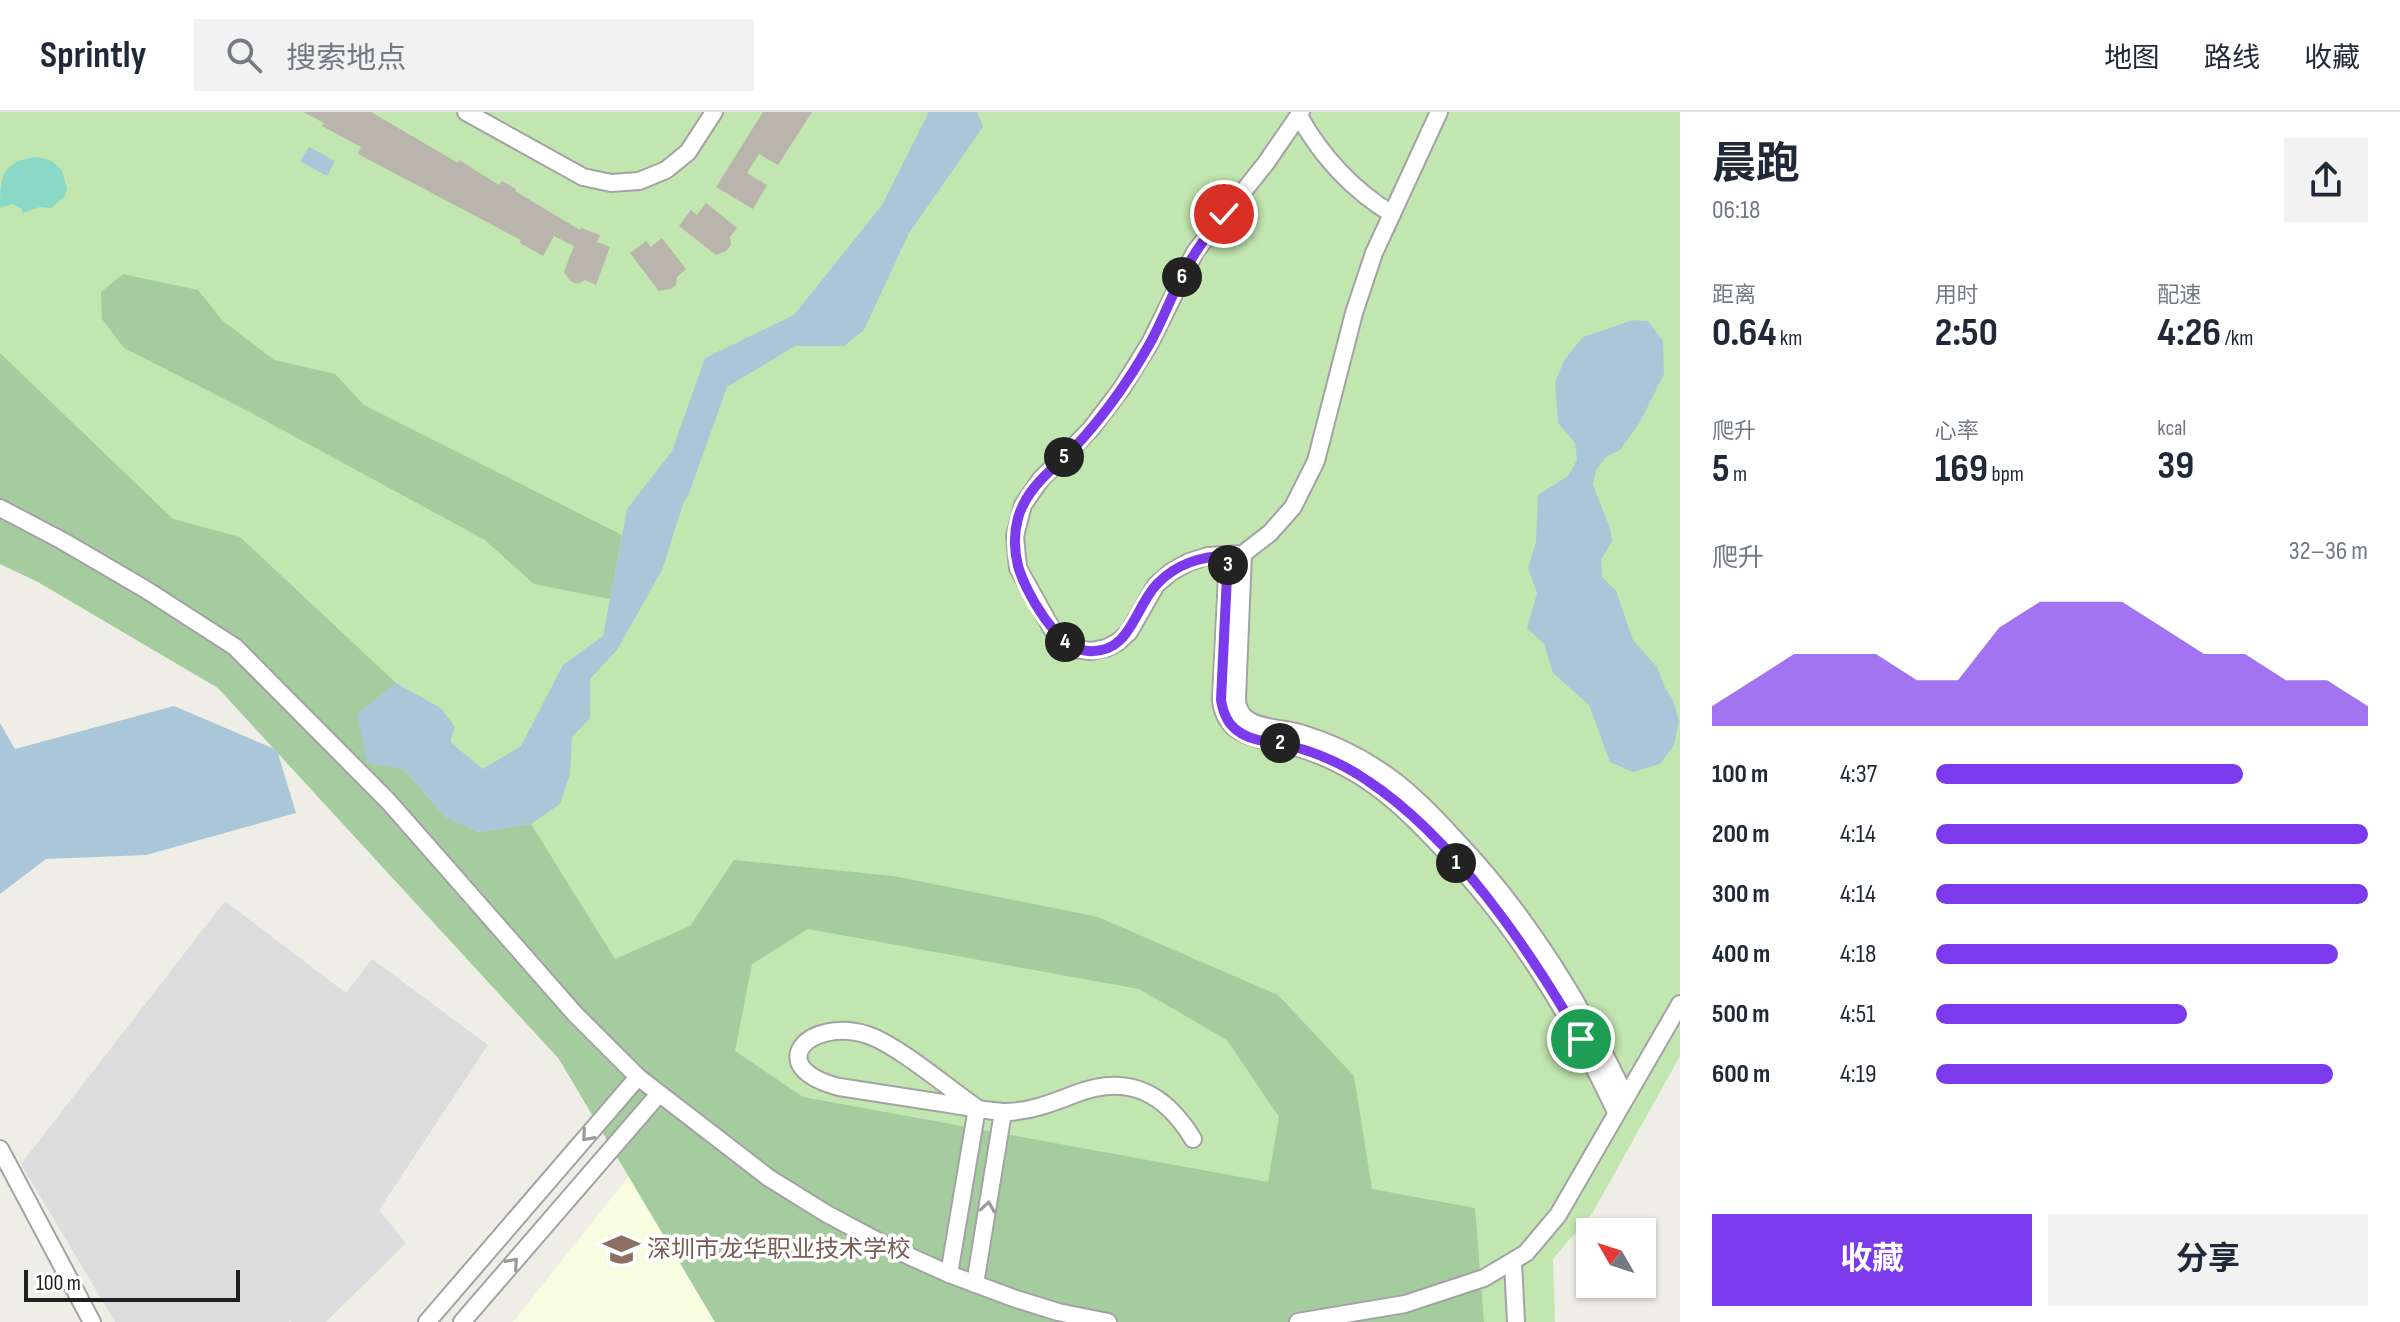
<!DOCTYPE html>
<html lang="zh">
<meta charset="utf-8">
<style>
:root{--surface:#fff;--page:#f2f2f3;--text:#1f2937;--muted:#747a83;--line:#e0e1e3;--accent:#7c3aed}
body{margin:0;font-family:"Sofia Sans Condensed","Noto Sans SC",sans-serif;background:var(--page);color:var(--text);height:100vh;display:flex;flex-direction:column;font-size:30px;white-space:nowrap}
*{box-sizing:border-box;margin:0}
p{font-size:26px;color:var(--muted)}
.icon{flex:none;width:44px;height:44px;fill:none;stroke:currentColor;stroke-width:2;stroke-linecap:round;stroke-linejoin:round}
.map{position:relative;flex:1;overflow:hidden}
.side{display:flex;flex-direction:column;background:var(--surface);width:720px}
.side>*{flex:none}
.needle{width:52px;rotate:309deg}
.fabs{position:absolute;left:1576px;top:1106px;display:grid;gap:16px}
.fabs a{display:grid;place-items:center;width:80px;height:80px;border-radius:0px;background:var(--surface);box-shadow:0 2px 6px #0004;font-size:40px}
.scale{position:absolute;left:24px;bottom:20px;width:216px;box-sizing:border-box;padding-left:8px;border:4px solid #1f1f1f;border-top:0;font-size:22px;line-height:28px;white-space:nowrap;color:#1f1f1f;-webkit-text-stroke:6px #fff;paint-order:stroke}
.pin{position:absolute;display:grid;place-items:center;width:68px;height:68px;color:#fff;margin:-34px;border:4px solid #fff;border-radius:50%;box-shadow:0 2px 8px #0007}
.km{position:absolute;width:40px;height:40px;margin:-20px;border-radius:50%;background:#222;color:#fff;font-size:22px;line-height:40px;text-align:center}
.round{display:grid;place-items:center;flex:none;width:84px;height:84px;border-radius:0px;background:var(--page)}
.head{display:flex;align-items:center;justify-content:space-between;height:136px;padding:0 32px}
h1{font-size:44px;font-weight:700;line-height:60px}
.figures{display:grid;grid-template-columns:repeat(3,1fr);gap:12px;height:136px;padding:8px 32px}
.figures div{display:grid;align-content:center}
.figures b{font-size:40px;font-weight:700}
.figures small{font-size:22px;font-weight:400}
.figures p{font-size:22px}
.chart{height:224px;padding:16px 32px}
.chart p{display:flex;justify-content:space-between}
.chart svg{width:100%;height:144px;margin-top:8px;fill:var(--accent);opacity:.7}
.cta{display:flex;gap:16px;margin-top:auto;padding:16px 32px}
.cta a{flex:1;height:92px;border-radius:0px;background:var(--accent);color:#fff;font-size:32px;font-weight:700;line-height:92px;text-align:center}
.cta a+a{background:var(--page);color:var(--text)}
ul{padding:0 32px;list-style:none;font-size:26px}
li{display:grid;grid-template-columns:128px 96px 1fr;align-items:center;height:60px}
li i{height:20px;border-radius:10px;background:var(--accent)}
header{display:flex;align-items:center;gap:48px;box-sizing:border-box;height:112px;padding:0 40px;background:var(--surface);border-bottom:2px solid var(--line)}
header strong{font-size:38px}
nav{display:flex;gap:44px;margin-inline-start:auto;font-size:28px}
.search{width:560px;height:72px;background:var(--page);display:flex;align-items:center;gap:20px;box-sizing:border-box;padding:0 28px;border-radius:0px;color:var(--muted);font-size:30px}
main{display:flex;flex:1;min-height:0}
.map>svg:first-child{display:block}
.residential{fill:#dddcdc}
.education{fill:#f8fde2}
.grass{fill:#c1e6b0}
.forest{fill:#a4cc9e;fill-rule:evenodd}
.pitch{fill:#8ad9c7}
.water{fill:#aac7da}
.building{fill:#b9b4ac}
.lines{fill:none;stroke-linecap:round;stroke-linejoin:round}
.street-casing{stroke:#a3a3a3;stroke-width:20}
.street{stroke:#fff;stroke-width:16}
.oneway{stroke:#9a9a9a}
.route-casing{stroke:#fff;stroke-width:16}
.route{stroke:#7c3aed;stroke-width:10}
.labels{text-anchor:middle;stroke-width:7;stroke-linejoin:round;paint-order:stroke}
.education-label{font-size:24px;fill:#785e54;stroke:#fff;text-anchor:start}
</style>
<header>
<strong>Sprintly</strong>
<div class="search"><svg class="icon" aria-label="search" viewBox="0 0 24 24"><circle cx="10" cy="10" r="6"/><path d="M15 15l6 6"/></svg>搜索地点</div>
<nav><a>地图</a><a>路线</a><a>收藏</a></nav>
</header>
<main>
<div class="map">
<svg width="1680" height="1210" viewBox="0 0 1680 1210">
<rect width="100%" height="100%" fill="#efeee6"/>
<path class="residential" d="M225 789 346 881 372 847 488 933 379 1098 406 1131 326 1210H292L290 1208 288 1210H115L21 1052Z"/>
<path class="education" d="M629 1064 715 1210H513Z"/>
<path class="grass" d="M0 0H1680V944L1593 1100 1553 1147 1555 1210H715L559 947 218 576 38 470 0 452Z"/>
<g class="forest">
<path d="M123 162 198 178 222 208 274 248 335 262 364 293 622 423 610 487 534 472 485 428 242 296 124 236 102 207 101 180Z"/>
<path d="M0 241 173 407 240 425 396 571 357 602 445 705 479 720 531 712 615 847 690 814 734 748 893 764 1098 805 1278 883 1354 964 1372 1077 1475 1096 1484 1210H715L559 947 218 576 38 470 0 452ZM808 817 1139 877 1227 928 1279 1005 1268 1070 803 985 735 939 752 852Z"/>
</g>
<path class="pitch" d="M38 45 52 49 62 58 67 77 65 84 51 96 40 95 23 101 21 96 12 92 0 96C0 63 2 49 38 45Z"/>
<g class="water">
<path d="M929 0H977L983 15 909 121 864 218 844 234H795L727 275 688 384 684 389 662 458 617 538 590 567V606L572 625 570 662 560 692 531 712 479 720 445 705 405 658 367 651 357 602 396 571 441 596 455 615 450 630 483 657 521 634 563 553 603 524 627 397 672 339 705 246 794 203 882 93Z"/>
<path d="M309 35 335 49 327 64 300 49Z"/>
<path d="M1633 208 1648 209 1663 229 1664 262 1640 310 1620 338 1606 345 1596 358 1593 373 1610 416 1612 429 1601 448 1602 465 1616 479 1633 528 1657 555 1665 576 1673 588 1679 609 1674 633 1660 652 1633 660 1610 650 1589 593 1553 561 1544 532 1527 516 1537 481 1528 456 1536 430 1538 383 1568 364 1577 348 1575 331 1558 311 1555 270 1565 247 1583 225Z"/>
<path d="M174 594 277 638 296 701 146 743 46 747 0 782V611L15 637Z"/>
</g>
<g class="building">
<path d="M303 0H371L458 51 459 48 499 73 502 69 516 77 515 79 580 118 581 116 600 123 597 130 610 135 596 173 585 168 578 172 570 169 564 160 574 134 554 124 543 144 520 131 521 128 358 42 361 35 322 14 324 11Z"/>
<path d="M763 0H812L778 53 759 42 747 61 767 73 753 97 716 75Z"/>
<path d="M706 91 737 116 730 125 731 133 726 139 716 143 679 114 691 98 697 103Z"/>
<path d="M662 126 686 157 677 165 676 173 670 177 659 179 630 141 646 129 651 135Z"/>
</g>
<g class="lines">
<defs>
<g id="street">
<path d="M466 0 583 65 611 71 639 69 666 58 688 40 714 0"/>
<path d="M1301 0 1266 51 1195 140 1150 231 1122 276 1090 318 1041 367 1023 393 1015 424 1018 456 1052 517 1062 529 1075 537 1091 539 1106 536 1118 530 1129 520 1156 473 1171 460 1189 450 1208 444 1243 442 1270 421 1293 395 1316 349 1354 201 1374 141 1439 0"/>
<path d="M1299 4C1322 45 1351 77 1392 102"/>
<path d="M0 396 61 428 145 477 235 535 389 690 575 902 638 965 769 1066 827 1102 887 1134 949 1162 1016 1187 1058 1200 1108 1210"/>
<path d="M1243 442 1237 586C1237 595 1240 602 1247 607 1260 617 1284 616 1300 621 1333 631 1364 646 1392 667 1415 684 1435 705 1454 726 1526 801 1581 890 1625 984"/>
<path d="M1228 443 1221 588C1226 629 1264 626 1296 635 1313 640 1330 647 1346 656 1382 675 1411 703 1439 733 1515 811 1570 902 1616 1000"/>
<path d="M0 1037 92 1210"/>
<path d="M1513 1151 1516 1210"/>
<path d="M949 1162 977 996C948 976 899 934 868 923 809 904 761 955 839 975 876 981 912 986 949 992 967 995 986 999 1004 1000 1029 1000 1052 991 1075 982 1128 961 1165 981 1193 1027"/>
<path d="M975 1172 1003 1000"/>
<path d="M427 1210 638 965"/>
<path d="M462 1210 659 982"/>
<path d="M1298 1210 1405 1192 1484 1166 1526 1141 1558 1103 1680 892"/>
</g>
</defs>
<use href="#street" class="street-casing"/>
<use href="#street" class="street"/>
</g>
<defs><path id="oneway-chevron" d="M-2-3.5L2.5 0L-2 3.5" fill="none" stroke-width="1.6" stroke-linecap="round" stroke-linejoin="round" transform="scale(2)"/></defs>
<g class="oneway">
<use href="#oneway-chevron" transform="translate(587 1024) rotate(131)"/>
<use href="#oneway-chevron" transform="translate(988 1095) rotate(-81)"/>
<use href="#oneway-chevron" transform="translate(513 1151) rotate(-49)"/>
</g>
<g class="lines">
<defs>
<path id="route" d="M1224 102C1209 121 1194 140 1183 162 1171 185 1162 210 1149 233 1128 270 1103 305 1074 336 1052 358 1027 375 1018 406 1014 421 1014 438 1018 454 1026 481 1057 537 1088 539 1131 542 1134 496 1157 472 1177 451 1201 445 1228 443L1221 588C1223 600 1227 612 1238 619 1252 630 1274 630 1291 634 1318 641 1345 653 1368 669 1454 726 1530 838 1581 927"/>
</defs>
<use href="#route" class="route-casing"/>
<use href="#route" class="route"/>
</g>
<defs>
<symbol id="school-bare" viewBox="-9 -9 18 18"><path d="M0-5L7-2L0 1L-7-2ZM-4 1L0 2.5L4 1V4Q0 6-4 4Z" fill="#8d6e63" stroke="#fff" stroke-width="2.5" paint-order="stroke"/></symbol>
</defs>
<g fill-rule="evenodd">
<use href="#school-bare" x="596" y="1112" width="51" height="51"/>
</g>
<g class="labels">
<g class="education-label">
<text x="647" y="1145">深圳市龙华职业技术学校</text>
</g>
</g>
</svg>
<div class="fabs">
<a><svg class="needle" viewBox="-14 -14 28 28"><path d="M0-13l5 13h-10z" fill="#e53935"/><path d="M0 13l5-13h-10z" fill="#747a83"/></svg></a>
</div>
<div class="scale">100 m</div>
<div class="pin" style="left:1581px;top:927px;background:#1e9e55"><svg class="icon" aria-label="arrive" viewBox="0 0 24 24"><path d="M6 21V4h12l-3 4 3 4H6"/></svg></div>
<div class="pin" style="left:1224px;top:102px;background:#d93025"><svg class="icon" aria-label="check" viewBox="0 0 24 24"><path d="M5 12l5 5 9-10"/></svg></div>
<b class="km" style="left:1456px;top:751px">1</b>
<b class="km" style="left:1280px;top:631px">2</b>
<b class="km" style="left:1228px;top:453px">3</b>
<b class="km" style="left:1065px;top:530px">4</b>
<b class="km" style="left:1064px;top:345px">5</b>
<b class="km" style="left:1182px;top:165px">6</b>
</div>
<section class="side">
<div class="head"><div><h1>晨跑</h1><p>06:18</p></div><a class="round"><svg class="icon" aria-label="share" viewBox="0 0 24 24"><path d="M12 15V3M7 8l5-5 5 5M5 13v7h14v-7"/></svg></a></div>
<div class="figures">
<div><p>距离</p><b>0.64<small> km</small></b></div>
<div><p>用时</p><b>2:50</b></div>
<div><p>配速</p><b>4:26<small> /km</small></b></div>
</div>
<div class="figures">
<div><p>爬升</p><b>5<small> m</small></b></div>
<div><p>心率</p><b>169<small> bpm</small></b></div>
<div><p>kcal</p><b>39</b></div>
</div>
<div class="chart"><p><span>爬升</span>32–36 m</p>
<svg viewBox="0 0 160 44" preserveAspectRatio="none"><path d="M0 44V38L10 30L20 22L30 22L40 22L50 30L60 30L70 14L80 6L90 6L100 6L110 14L120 22L130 22L140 30L150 30L160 38V44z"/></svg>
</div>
<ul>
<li><b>100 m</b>4:37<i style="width:71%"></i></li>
<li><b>200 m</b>4:14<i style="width:100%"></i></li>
<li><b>300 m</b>4:14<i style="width:100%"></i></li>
<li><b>400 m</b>4:18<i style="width:93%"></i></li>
<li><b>500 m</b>4:51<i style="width:58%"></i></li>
<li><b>600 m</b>4:19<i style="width:92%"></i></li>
</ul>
<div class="cta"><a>收藏</a><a>分享</a></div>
</section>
</main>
